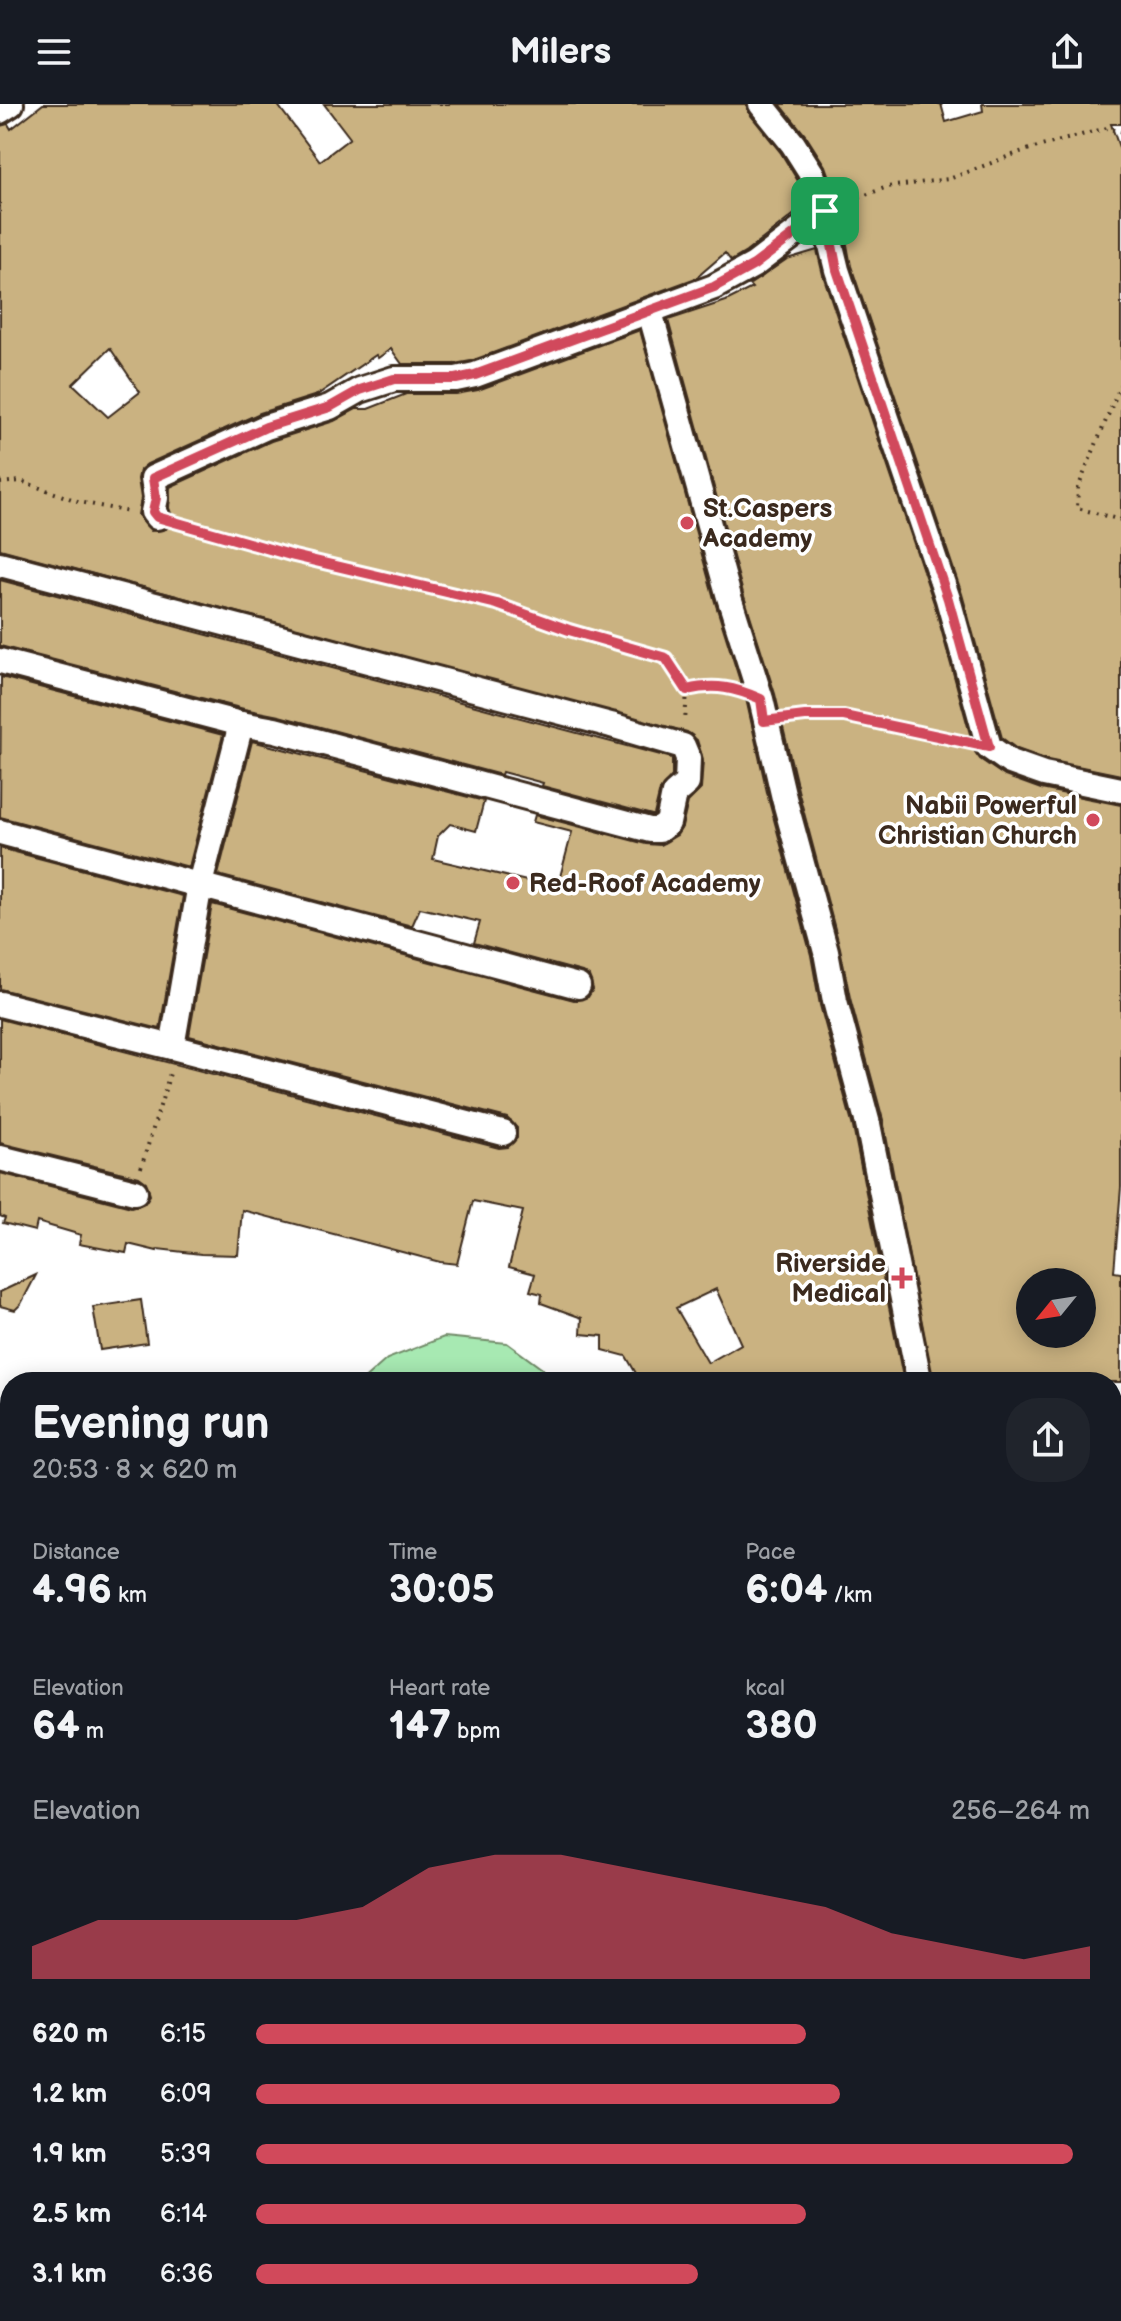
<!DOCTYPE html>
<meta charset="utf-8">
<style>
:root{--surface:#171b24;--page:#20242c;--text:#f1f3f6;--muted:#9ea1a6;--accent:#d1495b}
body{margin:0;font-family:"Balsamiq Sans",sans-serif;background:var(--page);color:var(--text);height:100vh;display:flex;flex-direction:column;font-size:30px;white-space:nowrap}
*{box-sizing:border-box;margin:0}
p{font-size:26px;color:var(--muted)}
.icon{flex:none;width:44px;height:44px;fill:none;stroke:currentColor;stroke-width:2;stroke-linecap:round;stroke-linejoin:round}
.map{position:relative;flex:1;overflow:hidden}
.drawer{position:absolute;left:0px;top:1268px;width:1122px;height:950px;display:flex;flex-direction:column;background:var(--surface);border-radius:32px 32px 0 0;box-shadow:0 4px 20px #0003}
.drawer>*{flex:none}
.needle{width:52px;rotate:240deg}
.controls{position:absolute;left:1016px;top:1164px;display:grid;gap:16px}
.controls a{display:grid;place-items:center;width:80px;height:80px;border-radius:50%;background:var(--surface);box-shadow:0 4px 20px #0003;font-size:40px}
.pin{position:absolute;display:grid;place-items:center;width:68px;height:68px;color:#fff;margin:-34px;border-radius:16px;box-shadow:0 4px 12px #0006}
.round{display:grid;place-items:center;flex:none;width:84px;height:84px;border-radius:32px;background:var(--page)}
.overview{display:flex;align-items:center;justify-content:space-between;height:136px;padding:0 32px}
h1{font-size:44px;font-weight:700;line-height:60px}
.figures{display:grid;grid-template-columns:repeat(3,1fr);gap:12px;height:136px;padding:8px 32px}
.figures div{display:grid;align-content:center}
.figures b{font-size:40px;font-weight:700}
.figures small{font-size:22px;font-weight:400}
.figures p{font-size:22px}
.chart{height:224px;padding:16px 32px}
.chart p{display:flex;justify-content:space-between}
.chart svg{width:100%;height:144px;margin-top:8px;fill:var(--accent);opacity:.7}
ul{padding:0 32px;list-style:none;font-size:26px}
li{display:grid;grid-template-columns:128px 96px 1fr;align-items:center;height:60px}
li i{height:20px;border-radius:10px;background:var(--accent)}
header{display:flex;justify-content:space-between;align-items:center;height:104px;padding:0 32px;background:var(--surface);font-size:36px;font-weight:700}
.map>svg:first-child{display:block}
.green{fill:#a7e9b2;stroke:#718a68;stroke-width:2}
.building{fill:#cab281;stroke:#3b2a1e;stroke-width:2;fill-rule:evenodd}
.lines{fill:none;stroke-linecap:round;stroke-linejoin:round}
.street-casing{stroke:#3b2a1e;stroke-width:30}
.path{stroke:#3b2a1e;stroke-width:4;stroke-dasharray:2 6;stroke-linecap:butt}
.street{stroke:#fff;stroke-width:24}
.rail-casing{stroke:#3b2a1e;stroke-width:9}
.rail{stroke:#fff;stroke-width:6;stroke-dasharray:18;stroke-linecap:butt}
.route-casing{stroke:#fff;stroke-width:16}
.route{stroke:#d1495b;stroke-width:10}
.poi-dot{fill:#d1495b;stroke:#fff;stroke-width:3}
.labels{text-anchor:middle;stroke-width:7;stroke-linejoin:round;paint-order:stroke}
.poi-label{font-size:26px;font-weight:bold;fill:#3b2a1e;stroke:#fff;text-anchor:start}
</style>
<header><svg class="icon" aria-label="menu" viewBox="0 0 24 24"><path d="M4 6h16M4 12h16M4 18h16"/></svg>Milers<svg class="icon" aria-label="share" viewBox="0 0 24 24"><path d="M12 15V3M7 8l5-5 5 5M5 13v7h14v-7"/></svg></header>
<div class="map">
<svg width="1121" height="2217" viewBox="0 0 1121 2217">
<rect width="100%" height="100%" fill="#fff"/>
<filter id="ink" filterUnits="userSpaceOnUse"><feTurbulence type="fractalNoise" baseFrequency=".0125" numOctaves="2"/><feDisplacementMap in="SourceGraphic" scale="16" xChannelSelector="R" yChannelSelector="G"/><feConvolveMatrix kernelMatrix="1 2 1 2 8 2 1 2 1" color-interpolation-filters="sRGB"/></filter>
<g filter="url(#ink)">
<path class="green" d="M444 1233 507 1239 560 1278H361L387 1255Z"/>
<g class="building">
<path d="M43 0H277L320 57 350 34 324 0H746L749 9 781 49 798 77 806 101 746 148 731 157 725 149 696 174 471 257 454 260H402L391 245 378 254 376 251 317 291 260 309 147 360 140 366 138 375 141 394 138 411 151 427 166 425 171 419 172 412 169 404 170 383 271 337 334 317 356 305H368L406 290H456L478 286 640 226 715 498 747 599 769 697 811 851 820 901 853 1023 904 1278H641L626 1252 603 1246V1232L581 1230 582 1214 541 1199 542 1190 530 1187 535 1170 509 1163 523 1107 473 1097 457 1160 440 1158 242 1106 238 1151 201 1150 158 1145 157 1147 128 1140 126 1149 79 1140 81 1131 37 1118 35 1127 3 1119 5 1114 0 1112V1069L131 1103 145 1099 150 1091 146 1078 139 1073 0 1039V915L499 1044 508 1043 517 1034V1024L507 1014 189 932 212 800 574 896 588 893 593 885 589 872 582 868 474 839 480 818 420 804 412 822 218 771 252 637 484 697 476 727 450 720 438 732 433 755 557 784 572 728 533 718 535 711 646 740 660 741 677 731 682 723 688 698 701 685 703 655 697 636 687 628 0 445V22L8 20 11 25ZM110 244 140 288 108 313 73 280ZM716 1185 741 1240 708 1259 676 1204Z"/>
<path d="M780 0H941L946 18 983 7 982 0H1121V20H1111L1121 49V671L1048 656 1017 645 1002 634 962 490 851 162 840 104 831 79 825 62 806 32Z"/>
<path d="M817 146 823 171 934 499 975 648 980 655 1005 672 1041 685 1121 701V1083L1114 1168 1121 1169V1278H933L883 1016 850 894 840 844 799 690 775 590 743 489 668 216 726 197 752 184 749 181 787 155ZM1030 1178H1082V1230H1030Z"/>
<path d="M0 476 672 654V672L660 686 654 711H652L542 682 543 679 502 668 501 671 279 612 244 605 0 542Z"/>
<path d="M1 573 223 631 189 763 0 713Z"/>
<path d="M0 744 183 792 160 925 0 885Z"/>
<path d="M36 1171 21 1200 15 1206 0 1202V1188Z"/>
<path d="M141 1196 147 1239 100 1246 93 1203Z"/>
</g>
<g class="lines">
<defs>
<g id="street">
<path d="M761 0 793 40 812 70 817 84 837 166 948 495 989 643 1010 658 1044 670 1121 686"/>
<path d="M0 7 11 0"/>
<path d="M650 208 729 493 761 595 784 694 826 848 835 897 868 1020 919 1275"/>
<path d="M157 413 153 408 156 394 153 374 266 323 330 303 360 286 394 275H456L475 271 714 183 754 161 825 107"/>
<path d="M0 460 611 621 683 642 688 654 687 679 674 690 668 719 659 726H650L275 626 241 620 0 557"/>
<path d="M0 728 578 882"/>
<path d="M0 900 172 943 200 780 241 620"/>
<path d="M172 943 503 1029"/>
<path d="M0 1054 135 1088"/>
<path d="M1112 1920 1121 1921"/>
<path d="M1112 2174H1121"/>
</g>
</defs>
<use href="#street" class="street-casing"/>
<g class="path">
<path d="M844 99 887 83 949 75 1023 47 1107 24 1121 28"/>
<path d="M1121 280 1078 384 1077 404 1121 416"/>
<path d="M0 379 21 377 80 398 129 408"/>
<path d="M180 419 294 452 497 500 569 526 666 554 687 586 685 618"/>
<path d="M687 586 708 581 735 586"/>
<path d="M790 614 844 612 889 623 962 636"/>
<path d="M141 1064 171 966"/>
<path d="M1112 1849 1121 1856"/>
</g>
<use href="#street" class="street"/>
<defs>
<g id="rail">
<path d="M0 1990 10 1991"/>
<path d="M1112 2093 1121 2094"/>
</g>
</defs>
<use href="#rail" class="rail-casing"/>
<use href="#rail" class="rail"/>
</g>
</g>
<g class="lines" filter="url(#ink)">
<defs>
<path id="route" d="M825 107 837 166 948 495 989 643 844 612H805L764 617 761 595C735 584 716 579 687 586L666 554 569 526 497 500 294 452 157 413 153 408 156 394 153 374 266 323 330 303 360 286 394 275H456L475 271 714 183 754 161Z"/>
</defs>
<use href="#route" class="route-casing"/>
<use href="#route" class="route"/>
</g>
<g class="poi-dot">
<circle cx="687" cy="419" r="8"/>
<circle cx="1093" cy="716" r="8"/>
<circle cx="513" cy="779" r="8"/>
<path d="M898 1162h8v8h8v8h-8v8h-8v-8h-8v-8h8z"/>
</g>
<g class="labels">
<g class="poi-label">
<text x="703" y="413">St.Caspers<tspan x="703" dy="30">Academy</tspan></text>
<text x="1077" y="710" text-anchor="end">Nabii Powerful<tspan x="1077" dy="30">Christian Church</tspan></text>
<text x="529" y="788">Red-Roof Academy</text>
<text x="886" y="1168" text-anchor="end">Riverside<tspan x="886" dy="30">Medical</tspan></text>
</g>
</g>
</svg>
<div class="controls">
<a><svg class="needle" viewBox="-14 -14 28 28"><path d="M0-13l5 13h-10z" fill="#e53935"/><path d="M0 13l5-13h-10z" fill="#9ea1a6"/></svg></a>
</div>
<div class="pin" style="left:825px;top:107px;background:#1e9e55"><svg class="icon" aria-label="arrive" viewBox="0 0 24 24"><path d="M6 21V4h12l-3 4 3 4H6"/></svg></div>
<section class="drawer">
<div class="overview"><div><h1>Evening run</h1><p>20:53 · 8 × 620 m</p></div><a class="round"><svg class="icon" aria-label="share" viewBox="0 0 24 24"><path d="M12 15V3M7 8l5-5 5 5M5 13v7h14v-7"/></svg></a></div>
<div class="figures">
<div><p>Distance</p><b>4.96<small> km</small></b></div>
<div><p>Time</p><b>30:05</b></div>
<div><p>Pace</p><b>6:04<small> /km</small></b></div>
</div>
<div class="figures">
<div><p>Elevation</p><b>64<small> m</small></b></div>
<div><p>Heart rate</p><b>147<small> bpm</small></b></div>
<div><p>kcal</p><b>380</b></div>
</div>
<div class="chart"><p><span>Elevation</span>256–264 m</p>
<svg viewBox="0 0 160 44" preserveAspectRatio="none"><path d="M0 44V34L10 26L20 26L30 26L40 26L50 22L60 10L70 6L80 6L90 10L100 14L110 18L120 22L130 30L140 34L150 38L160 34V44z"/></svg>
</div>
<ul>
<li><b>620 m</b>6:15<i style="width:66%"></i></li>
<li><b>1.2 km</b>6:09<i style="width:70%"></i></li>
<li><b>1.9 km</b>5:39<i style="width:98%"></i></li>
<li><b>2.5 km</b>6:14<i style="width:66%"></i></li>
<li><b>3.1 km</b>6:36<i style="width:53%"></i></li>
</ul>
</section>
</div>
